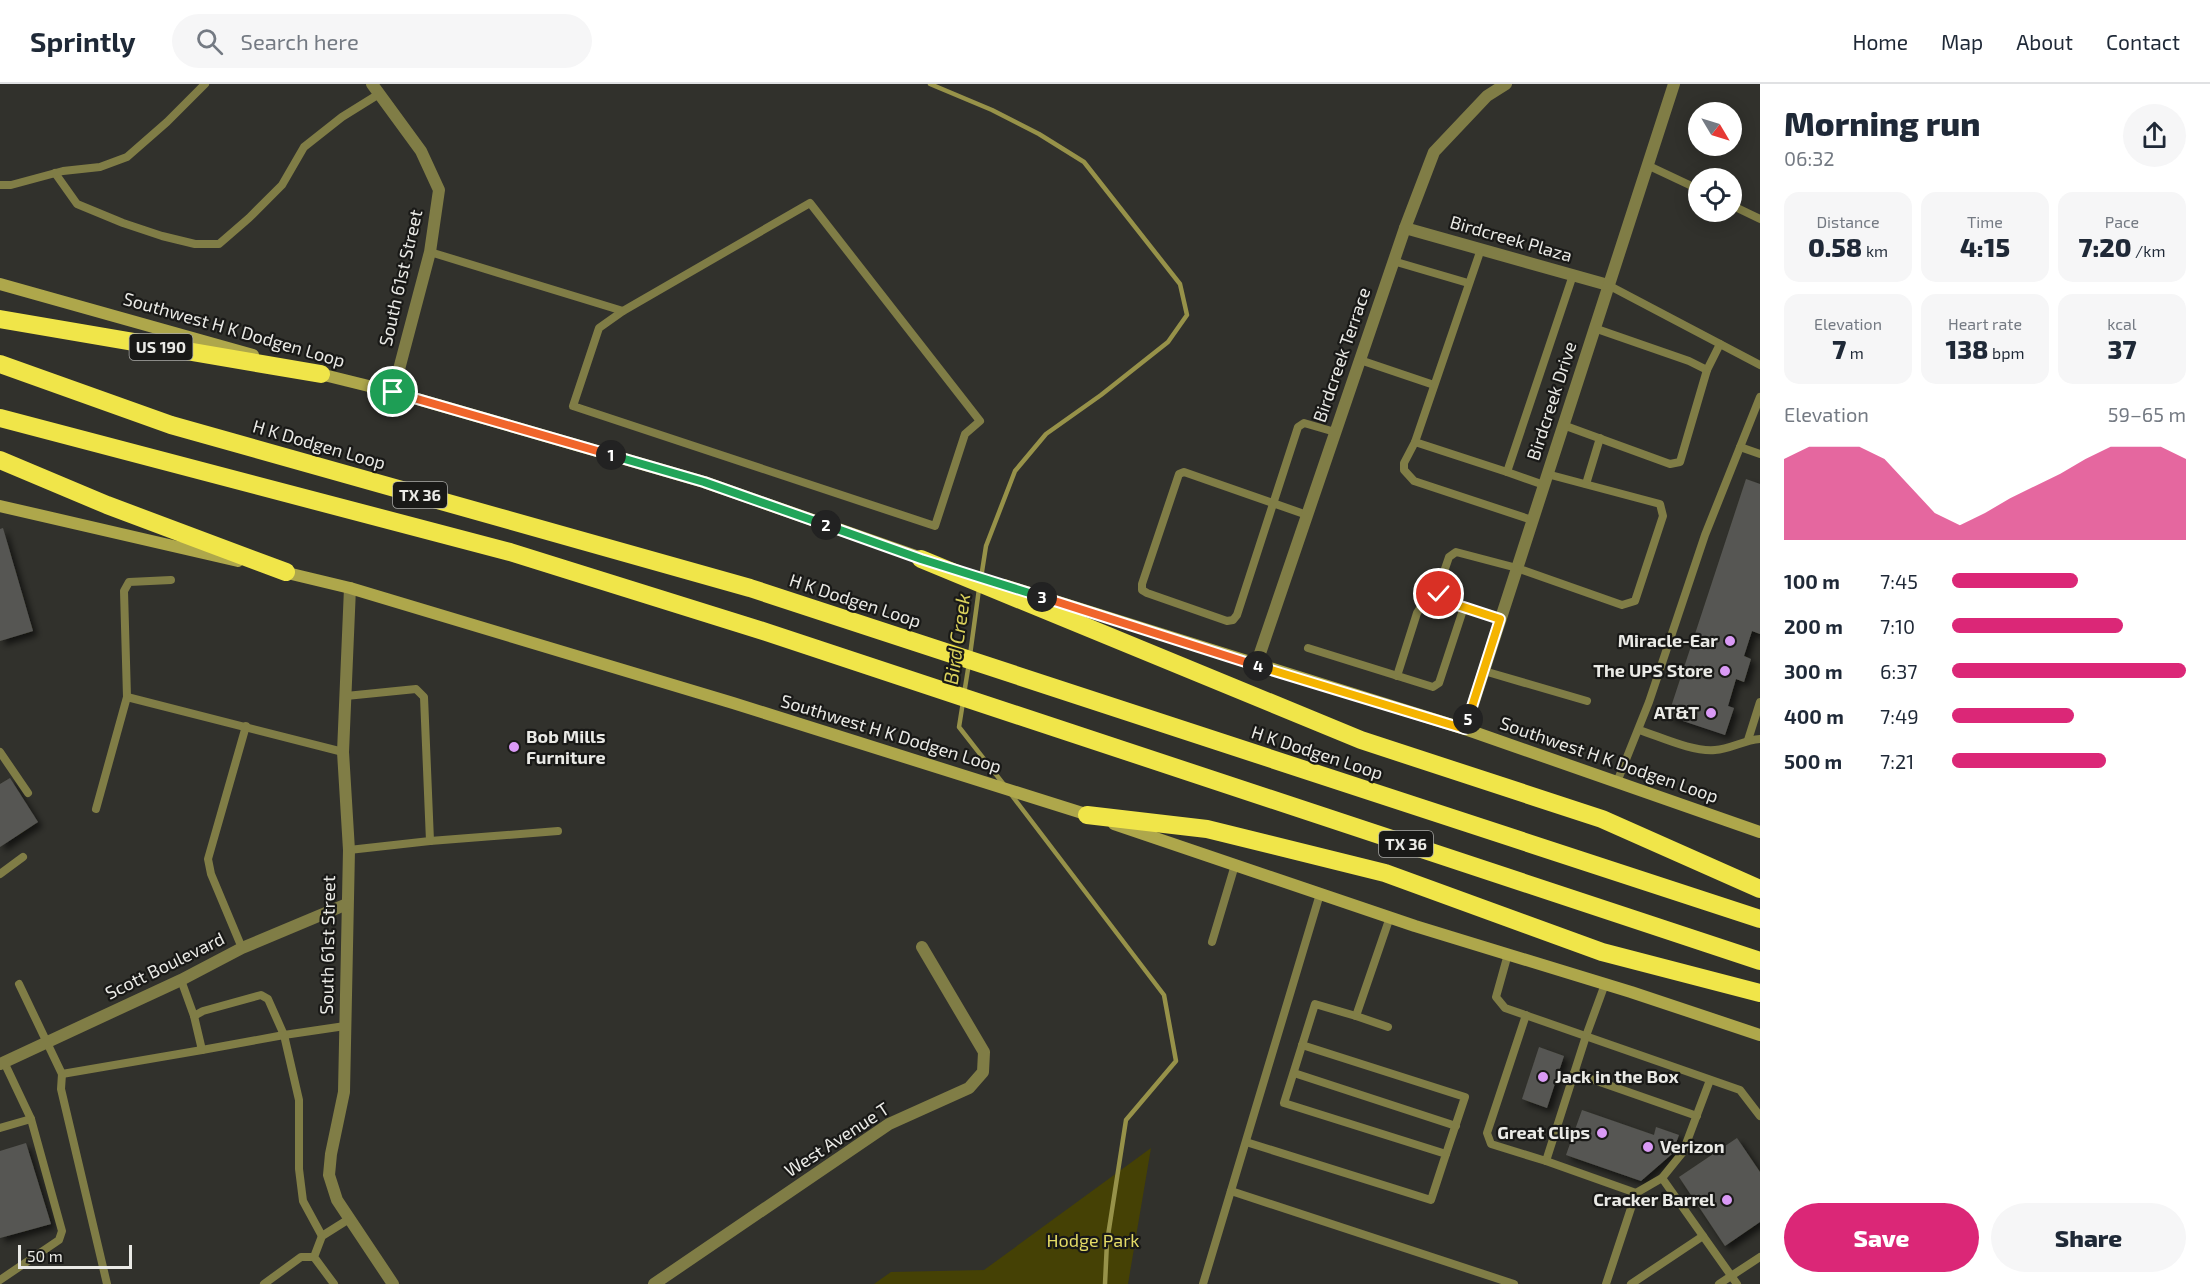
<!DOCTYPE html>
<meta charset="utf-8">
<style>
:root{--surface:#fff;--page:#f6f6f7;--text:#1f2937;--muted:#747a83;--line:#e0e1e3;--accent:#db2777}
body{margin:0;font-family:"Exo 2",sans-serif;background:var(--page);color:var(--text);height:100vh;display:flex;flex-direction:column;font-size:22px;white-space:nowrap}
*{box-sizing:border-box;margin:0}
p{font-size:20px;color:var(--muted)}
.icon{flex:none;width:33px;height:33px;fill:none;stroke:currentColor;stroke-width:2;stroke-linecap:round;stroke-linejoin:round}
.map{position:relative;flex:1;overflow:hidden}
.drawer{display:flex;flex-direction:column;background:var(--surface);width:450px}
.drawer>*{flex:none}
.needle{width:39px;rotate:128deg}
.tools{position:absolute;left:1688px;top:18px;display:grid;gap:12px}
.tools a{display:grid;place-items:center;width:54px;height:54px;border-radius:50%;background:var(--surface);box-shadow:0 3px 15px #0003;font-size:30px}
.scale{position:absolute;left:18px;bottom:15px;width:114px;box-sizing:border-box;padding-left:6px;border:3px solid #eaeae6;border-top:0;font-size:16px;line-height:21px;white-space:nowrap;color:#eaeae6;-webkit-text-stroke:4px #191917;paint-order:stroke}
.pin{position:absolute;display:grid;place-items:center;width:51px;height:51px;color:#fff;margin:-26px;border:3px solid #fff;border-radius:50%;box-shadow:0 2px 6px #0007}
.km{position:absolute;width:30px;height:30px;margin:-15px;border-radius:50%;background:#222;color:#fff;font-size:16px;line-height:30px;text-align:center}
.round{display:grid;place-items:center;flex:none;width:63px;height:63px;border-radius:32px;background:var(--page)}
.summary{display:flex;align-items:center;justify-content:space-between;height:102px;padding:0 24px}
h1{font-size:33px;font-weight:800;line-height:45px}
.stats{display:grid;grid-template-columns:repeat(3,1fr);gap:9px;height:102px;padding:6px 24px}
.stats div{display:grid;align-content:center;border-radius:15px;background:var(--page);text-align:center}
.stats b{font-size:26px;font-weight:800}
.stats small{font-size:16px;font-weight:400}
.stats p{font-size:16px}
.chart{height:168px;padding:12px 24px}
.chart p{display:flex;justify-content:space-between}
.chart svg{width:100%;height:108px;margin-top:6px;fill:var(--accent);opacity:.7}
.cta{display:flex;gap:12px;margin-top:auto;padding:12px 24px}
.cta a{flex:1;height:69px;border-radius:36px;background:var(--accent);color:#fff;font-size:24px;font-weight:800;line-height:69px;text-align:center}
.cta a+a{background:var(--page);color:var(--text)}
ul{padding:0 24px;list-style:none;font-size:20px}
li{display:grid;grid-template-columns:96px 72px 1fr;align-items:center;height:45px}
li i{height:15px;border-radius:8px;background:var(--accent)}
header{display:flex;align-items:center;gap:36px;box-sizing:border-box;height:84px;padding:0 30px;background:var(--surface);border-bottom:2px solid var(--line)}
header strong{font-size:28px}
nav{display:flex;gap:33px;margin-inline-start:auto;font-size:21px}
.search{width:420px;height:54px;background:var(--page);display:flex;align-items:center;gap:15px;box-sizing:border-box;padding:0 21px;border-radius:33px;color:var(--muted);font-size:22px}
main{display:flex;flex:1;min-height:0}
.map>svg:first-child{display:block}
.green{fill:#454105}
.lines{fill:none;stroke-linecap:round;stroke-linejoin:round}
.stream{stroke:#979249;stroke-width:4.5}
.building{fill:#575752;filter:url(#shadow)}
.service{stroke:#807d46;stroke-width:8}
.minor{stroke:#807d46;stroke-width:12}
.tertiary{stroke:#807d46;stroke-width:12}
.secondary{stroke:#aea74b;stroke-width:12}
.motorway{stroke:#f0e549;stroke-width:18}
.split-1-casing{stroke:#fff;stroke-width:12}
.split-2-casing{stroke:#fff;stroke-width:12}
.split-3-casing{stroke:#fff;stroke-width:12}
.split-4-casing{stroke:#fff;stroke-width:12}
.split-5-casing{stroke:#fff;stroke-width:12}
.split-6-casing{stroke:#fff;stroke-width:12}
.split-1{stroke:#f0652b;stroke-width:8}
.split-2{stroke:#22a559;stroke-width:8}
.split-3{stroke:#22a559;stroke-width:8}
.split-4{stroke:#f0652b;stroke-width:8}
.split-5{stroke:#f5b400;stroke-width:8}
.split-6{stroke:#f5b400;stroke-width:8}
.poi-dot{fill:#da9af6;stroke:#191917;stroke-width:2}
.labels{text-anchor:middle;stroke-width:4.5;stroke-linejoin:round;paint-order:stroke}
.shield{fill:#191917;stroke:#ababa8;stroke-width:1.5}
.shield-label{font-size:16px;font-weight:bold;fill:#eaeae6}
.street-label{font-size:18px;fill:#eaeae6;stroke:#191917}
.poi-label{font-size:18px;font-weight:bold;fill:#eaeae6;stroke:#191917;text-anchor:end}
.park-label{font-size:18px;fill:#e4db66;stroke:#191917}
.water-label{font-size:20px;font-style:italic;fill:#d9d05b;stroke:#191917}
</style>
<header>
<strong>Sprintly</strong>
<div class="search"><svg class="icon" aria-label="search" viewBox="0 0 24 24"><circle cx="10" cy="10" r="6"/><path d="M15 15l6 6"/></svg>Search here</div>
<nav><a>Home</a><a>Map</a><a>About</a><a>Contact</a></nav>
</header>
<main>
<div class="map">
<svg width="1760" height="1200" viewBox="0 0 1760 1200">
<defs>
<filter id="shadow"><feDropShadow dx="4.5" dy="4.5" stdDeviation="3" flood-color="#0009"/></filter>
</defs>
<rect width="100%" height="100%" fill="#31312c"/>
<path class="green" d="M1151 1064 1128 1200H874L891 1188 984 1186Z"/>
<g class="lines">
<g class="stream">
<path d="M930 0 992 26 1039 50 1084 78 1180 200 1187 231 1168 258 1101 311 1046 350 1015 387 986 462 981 494"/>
<path d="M970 571 979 505"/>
<path d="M964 610 969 579"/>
<path d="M963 618 959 643 1005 702"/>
<path d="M1010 709 1164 911 1176 977 1126 1036 1107 1158 1105 1200"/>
</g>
</g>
<g class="building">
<path d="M1746 395 1760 400V550L1752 547 1744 572 1751 575 1744 598 1736 595 1728 622 1734 624 1725 651 1668 632Z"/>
<path d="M3 444 33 547 0 557V445Z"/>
<path d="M10 694 38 738 0 763V700Z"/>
<path d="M1539 963 1564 972 1547 1024 1522 1015Z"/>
<path d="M1582 1026 1654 1051 1656 1043 1679 1051 1672 1070 1641 1097 1566 1071Z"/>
<path d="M1737 1054 1760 1088V1138L1725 1162 1679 1093Z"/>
<path d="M26 1059 51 1140 0 1154V1067Z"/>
</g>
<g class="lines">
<g class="service">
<path d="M1647 81 1698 105"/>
<path d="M55 89 77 120 123 139 162 152 195 160H219L249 134 282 101 304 63 342 33 379 10"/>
<path d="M0 101H11L63 87 100 83 127 73 167 38 205 0"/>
<path d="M810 119 980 337 965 350 935 442 573 322 599 244 623 227Z"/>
<path d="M1731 121 1760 135"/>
<path d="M1481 165 1415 358 1404 379V386L1414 397 1532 436"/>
<path d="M430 168 623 227"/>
<path d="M1393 177 1468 199"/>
<path d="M1608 201 1760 281"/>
<path d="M1360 276 1434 301"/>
<path d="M1707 286 1720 260"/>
<path d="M1563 341 1670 380 1680 378 1707 286 1689 277 1594 244"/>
<path d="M1415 358 1507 388"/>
<path d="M1740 363 1760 370"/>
<path d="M1586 400 1600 354"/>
<path d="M1544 401 1507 388 1573 191"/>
<path d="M1307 431 1184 388 1179 390 1142 500V506L1147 509 1227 537 1233 536 1237 531 1298 343 1304 339 1335 348"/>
<path d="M1500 535 1442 516 1438 505 1449 473 1456 468 1517 484 1622 521 1635 517 1663 432 1660 420 1547 390"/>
<path d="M1308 564 1433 603 1439 599 1464 523"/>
<path d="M1484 587 1587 617"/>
<path d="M1397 592 1417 529 1424 518 1439 510"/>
<path d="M346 612 416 605 424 613 430 757 349 766"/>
<path d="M127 613 124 507 129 498 171 496"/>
<path d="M1639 646C1661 653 1692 668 1715 666 1731 665 1744 656 1760 655"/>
<path d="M1748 656 1760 618"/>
<path d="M0 668 28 709"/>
<path d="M1617 698 1649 618 1705 451 1760 313"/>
<path d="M96 725 127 613 343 668"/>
<path d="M430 757 558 747"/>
<path d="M0 790 23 773"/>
<path d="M1212 858 1235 781"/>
<path d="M242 864 211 790 208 775 246 642"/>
<path d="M1508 870 1496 913 1505 924 1740 1006 1760 1032"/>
<path d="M181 896 194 932 203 927 261 911 268 915 284 951 345 942"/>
<path d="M19 900 62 990 61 1005 107 1200"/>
<path d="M1526 931 1487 1049 1491 1060 1546 1077 1586 952 1605 900"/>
<path d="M1388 943 1356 932 1390 833"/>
<path d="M1302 961 1465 1013 1446 1070"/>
<path d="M202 966 284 951 299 1016V1085L303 1117 322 1152"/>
<path d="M1294 989 1456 1042"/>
<path d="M1574 989 1697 1032"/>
<path d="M62 990 202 966 194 932"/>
<path d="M1710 996 1683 1068 1662 1094 1737 1200"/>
<path d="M0 1044 31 1035"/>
<path d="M1246 1058 1431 1116 1446 1070 1284 1019 1315 920 1356 932"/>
<path d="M1546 1077 1636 1109 1606 1200"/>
<path d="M1231 1107 1514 1200"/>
<path d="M1636 1109 1662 1094"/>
<path d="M0 1196 59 1156 62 1147 31 1035 4 978"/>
<path d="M264 1200 301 1173H314"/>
<path d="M334 1200 314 1173 322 1152 349 1135"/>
<path d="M1203 1200 1320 810"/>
<path d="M1631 1200 1703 1152"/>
<path d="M1719 1200 1760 1173"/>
</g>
<g class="minor">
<path d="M372 0 421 67 439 106 430 168 393 308"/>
<path d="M1405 144 1608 201"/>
<path d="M350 504 343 668 349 766 344 1008 331 1070 329 1091 337 1116 393 1200"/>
<path d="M1256 581 1405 144 1434 68 1487 12 1506 0"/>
<path d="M0 980 181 896 242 864 347 820"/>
<path d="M654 1200 889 1040 969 1004 983 988 984 968 922 863"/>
</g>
<path class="tertiary" d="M1465 645 1674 0"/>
<g class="secondary">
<path d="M0 200 253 271"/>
<path d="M316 289 393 308 704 398 927 476"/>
<path d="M0 422 238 477"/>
<path d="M279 487 350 504 733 619 1095 733"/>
<path d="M1004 501 1465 645 1760 748"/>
<path d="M1114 740 1415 842 1631 908 1760 951"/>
</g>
<g class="motorway">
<path d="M0 235 321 290"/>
<path d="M0 280 171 341 750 504 1760 835"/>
<path d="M0 334 510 468 766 548 1760 877"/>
<path d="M0 376 107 421 286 488"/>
<path d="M921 475 1361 656 1602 735 1760 805"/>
<path d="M1087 731 1207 745 1385 789 1602 868 1760 909"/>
</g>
</g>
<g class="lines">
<defs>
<path id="split-1" d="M393 308 611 371"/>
<path id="split-2" d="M611 371 704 398 826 441"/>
<path id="split-3" d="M826 441 921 475 1042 513"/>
<path id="split-4" d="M1042 513 1258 582"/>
<path id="split-5" d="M1258 582 1465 645 1468 635"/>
<path id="split-6" d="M1439 510 1442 516 1500 535 1468 635"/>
</defs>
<use href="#split-1" class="split-1-casing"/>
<use href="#split-2" class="split-2-casing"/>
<use href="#split-3" class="split-3-casing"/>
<use href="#split-4" class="split-4-casing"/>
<use href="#split-5" class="split-5-casing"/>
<use href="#split-6" class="split-6-casing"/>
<use href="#split-1" class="split-1"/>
<use href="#split-2" class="split-2"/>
<use href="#split-3" class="split-3"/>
<use href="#split-4" class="split-4"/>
<use href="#split-5" class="split-5"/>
<use href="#split-6" class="split-6"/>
</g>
<g class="poi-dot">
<circle cx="1730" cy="557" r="6"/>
<circle cx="1725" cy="587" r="6"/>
<circle cx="1711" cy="629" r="6"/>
<circle cx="514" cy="663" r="6"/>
<circle cx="1543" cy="993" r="6"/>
<circle cx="1602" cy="1049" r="6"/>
<circle cx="1648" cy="1063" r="6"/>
<circle cx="1727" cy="1116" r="6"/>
</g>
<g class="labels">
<g class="shield">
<rect x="129.5" y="250" width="63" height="26" rx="4.5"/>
<rect x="393" y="398" width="54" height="26" rx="4.5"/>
<rect x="1379" y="747" width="54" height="26" rx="4.5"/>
</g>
<g class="shield-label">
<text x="161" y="269">US 190</text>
<text x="420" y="417">TX 36</text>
<text x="1406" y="766">TX 36</text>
</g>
<g class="street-label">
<text transform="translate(1511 155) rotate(16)" y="6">Birdcreek Plaza</text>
<text transform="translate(401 194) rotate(-77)" y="6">South 61st Street</text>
<text transform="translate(234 246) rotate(16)" y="6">Southwest H K Dodgen Loop</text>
<text transform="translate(1342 271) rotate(-71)" y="6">Birdcreek Terrace</text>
<text transform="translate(1552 317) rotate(-72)" y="6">Birdcreek Drive</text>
<text transform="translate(319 361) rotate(16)" y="6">H K Dodgen Loop</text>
<text transform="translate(855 517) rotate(18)" y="6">H K Dodgen Loop</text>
<text transform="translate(891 650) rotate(17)" y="6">Southwest H K Dodgen Loop</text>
<text transform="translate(1317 669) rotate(18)" y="6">H K Dodgen Loop</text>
<text transform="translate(1609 676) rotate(19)" y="6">Southwest H K Dodgen Loop</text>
<text transform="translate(328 861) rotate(-89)" y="6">South 61st Street</text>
<text transform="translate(165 882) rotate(-26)" y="6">Scott Boulevard</text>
<text transform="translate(837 1056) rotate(-33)" y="6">West Avenue T</text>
</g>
<g class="poi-label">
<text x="1718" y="563">Miracle-Ear</text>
<text x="1713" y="593">The UPS Store</text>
<text x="1699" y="635">AT&amp;T</text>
<text x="526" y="659" text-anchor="start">Bob Mills<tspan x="526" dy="21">Furniture</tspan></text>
<text x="1555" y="999" text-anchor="start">Jack in the Box</text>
<text x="1590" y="1055">Great Clips</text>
<text x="1660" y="1069" text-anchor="start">Verizon</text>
<text x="1715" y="1122">Cracker Barrel</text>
</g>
<g class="park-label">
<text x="1093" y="1163">Hodge Park</text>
</g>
<g class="water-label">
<text transform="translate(957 555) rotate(-82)" y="7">Bird Creek</text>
</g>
</g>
</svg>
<div class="tools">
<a><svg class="needle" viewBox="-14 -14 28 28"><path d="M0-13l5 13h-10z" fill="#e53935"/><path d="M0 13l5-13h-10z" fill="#747a83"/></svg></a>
<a><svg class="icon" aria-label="locate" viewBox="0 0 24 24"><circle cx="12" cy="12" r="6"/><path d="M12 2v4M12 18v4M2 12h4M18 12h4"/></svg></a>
</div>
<div class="scale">50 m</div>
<div class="pin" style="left:393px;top:308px;background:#1e9e55"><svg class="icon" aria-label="arrive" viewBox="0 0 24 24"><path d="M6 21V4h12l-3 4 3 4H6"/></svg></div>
<div class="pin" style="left:1439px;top:510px;background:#d93025"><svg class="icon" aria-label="check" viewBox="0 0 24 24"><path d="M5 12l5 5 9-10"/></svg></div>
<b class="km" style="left:611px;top:371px">1</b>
<b class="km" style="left:826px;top:441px">2</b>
<b class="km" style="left:1042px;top:513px">3</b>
<b class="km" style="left:1258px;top:582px">4</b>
<b class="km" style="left:1468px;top:635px">5</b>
</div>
<section class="drawer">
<div class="summary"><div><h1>Morning run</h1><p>06:32</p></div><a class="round"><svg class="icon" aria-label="share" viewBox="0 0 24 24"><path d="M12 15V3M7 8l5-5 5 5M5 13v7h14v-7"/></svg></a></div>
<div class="stats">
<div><p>Distance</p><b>0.58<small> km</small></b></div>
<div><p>Time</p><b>4:15</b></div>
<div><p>Pace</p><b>7:20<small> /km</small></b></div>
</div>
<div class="stats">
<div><p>Elevation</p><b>7<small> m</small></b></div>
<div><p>Heart rate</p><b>138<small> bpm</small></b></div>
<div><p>kcal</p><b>37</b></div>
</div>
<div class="chart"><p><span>Elevation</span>59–65 m</p>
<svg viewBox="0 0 160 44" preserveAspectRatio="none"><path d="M0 44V11L10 6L20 6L30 6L40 11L50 22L60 33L70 38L80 33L90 27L100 22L110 17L120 11L130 6L140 6L150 6L160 11V44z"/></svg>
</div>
<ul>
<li><b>100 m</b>7:45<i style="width:54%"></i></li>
<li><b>200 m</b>7:10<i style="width:73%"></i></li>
<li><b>300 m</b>6:37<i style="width:100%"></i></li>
<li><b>400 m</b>7:49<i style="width:52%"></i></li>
<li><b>500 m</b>7:21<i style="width:66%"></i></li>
</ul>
<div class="cta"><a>Save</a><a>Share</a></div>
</section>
</main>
